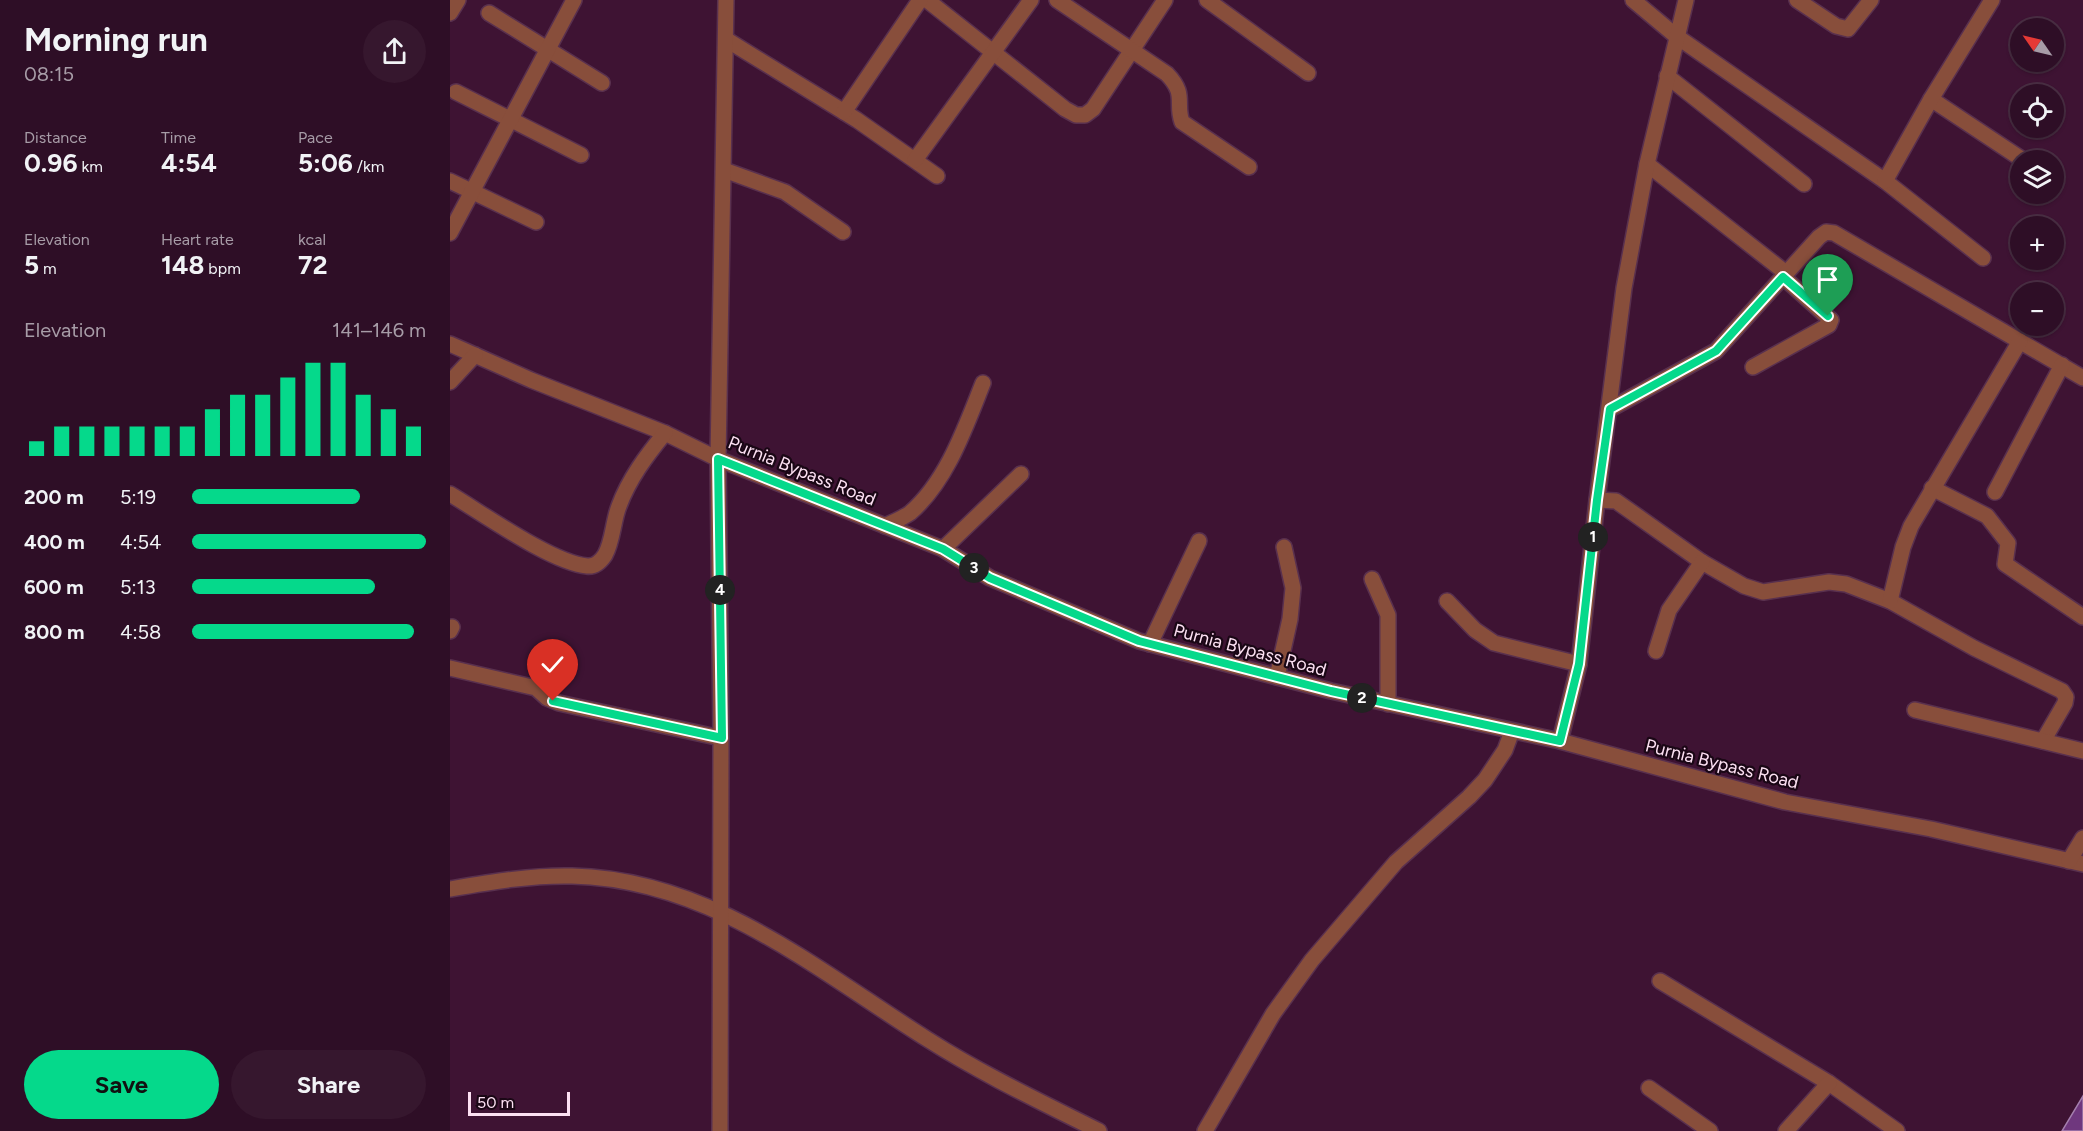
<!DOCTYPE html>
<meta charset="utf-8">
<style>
:root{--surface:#2e0e26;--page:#36172e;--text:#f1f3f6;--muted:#a79ca7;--line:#492e43;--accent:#05d98b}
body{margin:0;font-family:Figtree,sans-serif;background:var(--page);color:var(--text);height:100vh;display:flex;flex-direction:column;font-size:22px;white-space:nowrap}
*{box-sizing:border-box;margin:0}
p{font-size:20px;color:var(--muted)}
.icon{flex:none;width:33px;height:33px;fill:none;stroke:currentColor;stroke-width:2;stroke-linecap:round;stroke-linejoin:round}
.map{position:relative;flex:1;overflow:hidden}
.side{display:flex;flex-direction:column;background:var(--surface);width:450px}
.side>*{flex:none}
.needle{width:39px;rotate:304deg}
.buttons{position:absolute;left:1560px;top:18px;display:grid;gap:12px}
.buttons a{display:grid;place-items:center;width:54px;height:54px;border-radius:50%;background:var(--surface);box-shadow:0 2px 4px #0004,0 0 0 2px var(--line);font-size:30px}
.scale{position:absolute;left:18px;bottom:15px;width:102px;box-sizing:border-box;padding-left:6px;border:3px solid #fce0f2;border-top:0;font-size:16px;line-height:21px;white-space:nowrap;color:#fce0f2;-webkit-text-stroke:4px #1a0715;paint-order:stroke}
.pin{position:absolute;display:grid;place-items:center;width:51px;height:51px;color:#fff;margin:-62px -26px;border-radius:50% 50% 50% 0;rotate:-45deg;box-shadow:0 0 6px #0007}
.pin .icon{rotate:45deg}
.km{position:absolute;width:30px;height:30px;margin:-15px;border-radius:50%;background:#222;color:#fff;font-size:16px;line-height:30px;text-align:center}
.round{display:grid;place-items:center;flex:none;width:63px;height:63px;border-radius:32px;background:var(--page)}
.headline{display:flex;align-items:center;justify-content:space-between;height:102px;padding:0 24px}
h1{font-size:33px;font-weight:700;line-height:45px}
.stats{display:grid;grid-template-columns:repeat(3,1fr);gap:9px;height:102px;padding:6px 24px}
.stats div{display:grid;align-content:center}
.stats b{font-size:26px;font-weight:700}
.stats small{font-size:16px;font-weight:400}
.stats p{font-size:16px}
.chart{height:168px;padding:12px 24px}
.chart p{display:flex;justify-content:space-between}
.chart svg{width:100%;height:108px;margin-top:6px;stroke:var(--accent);stroke-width:6}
.primary-button{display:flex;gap:12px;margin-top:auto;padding:12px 24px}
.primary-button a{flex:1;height:69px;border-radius:36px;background:var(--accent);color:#111;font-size:24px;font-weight:700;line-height:69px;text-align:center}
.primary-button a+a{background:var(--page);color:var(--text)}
ul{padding:0 24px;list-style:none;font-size:20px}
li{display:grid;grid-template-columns:96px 72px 1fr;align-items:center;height:45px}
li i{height:15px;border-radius:8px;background:var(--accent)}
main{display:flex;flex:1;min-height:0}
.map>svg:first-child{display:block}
.building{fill:#6f377e;stroke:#a47fae;stroke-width:1.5}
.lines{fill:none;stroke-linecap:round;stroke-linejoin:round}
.minor-casing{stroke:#59304e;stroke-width:18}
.minor{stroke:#884e3b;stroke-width:15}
.route-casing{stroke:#fff;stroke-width:12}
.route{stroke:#05d98b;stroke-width:8}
.labels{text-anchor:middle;stroke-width:4.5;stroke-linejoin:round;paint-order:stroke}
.street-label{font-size:18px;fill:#fce0f2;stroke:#1a0715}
</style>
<main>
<section class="side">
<div class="headline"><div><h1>Morning run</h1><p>08:15</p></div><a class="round"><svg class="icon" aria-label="share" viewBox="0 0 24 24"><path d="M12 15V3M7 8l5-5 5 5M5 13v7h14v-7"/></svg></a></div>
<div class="stats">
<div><p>Distance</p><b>0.96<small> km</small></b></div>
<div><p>Time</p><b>4:54</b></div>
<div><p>Pace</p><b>5:06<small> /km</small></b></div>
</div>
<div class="stats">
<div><p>Elevation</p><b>5<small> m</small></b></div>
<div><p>Heart rate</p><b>148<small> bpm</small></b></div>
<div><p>kcal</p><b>72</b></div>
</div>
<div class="chart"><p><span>Elevation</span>141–146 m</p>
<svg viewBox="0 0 160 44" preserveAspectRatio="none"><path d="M5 44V38M15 44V32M25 44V32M35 44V32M45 44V32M55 44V32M65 44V32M75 44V25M85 44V19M95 44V19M105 44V12M115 44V6M125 44V6M135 44V19M145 44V25M155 44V32"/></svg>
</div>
<ul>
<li><b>200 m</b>5:19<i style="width:72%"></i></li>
<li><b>400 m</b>4:54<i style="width:100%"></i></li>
<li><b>600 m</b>5:13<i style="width:78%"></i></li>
<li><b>800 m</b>4:58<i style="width:95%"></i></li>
</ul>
<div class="primary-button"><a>Save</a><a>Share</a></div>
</section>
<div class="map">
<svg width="1633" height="1131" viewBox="0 0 1633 1131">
<rect width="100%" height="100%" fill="#3e1333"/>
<path class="building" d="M1633 1096V1131H1612Z"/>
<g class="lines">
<defs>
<g id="minor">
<path d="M477 0 615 109 626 115H635L643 109 715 0"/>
<path d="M607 0 717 74C737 95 725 102 732 122L799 167"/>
<path d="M757 0 858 73"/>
<path d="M1183 0 1226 36 1435 181 1533 258"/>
<path d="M1347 0 1386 26 1398 29 1421 0"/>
<path d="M0 13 8 0"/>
<path d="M39 13 152 83"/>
<path d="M277 40 407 120 487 176"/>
<path d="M1217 76 1354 184"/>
<path d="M6 92 131 155"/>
<path d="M1481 99 1573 160"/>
<path d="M394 112 470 0"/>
<path d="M465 160 581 0"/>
<path d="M1197 164 1336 273"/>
<path d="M274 170 335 192 393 232"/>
<path d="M0 181 86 222"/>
<path d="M1435 181 1481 99 1542 0"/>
<path d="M0 233 124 0"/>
<path d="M0 344 81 380 215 433 268 459 493 549 540 578 689 641 881 691 1110 741 1335 802 1481 829 1633 864"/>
<path d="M1303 367 1379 325 1381 320 1333 277"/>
<path d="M0 382 25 355"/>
<path d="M1160 409 1266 351 1369 237 1376 232 1384 233 1633 378"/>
<path d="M1482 488 1537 516 1558 543 1555 564 1633 617"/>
<path d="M1545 492 1612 365"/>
<path d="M0 494C32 513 102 563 137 566 145 567 151 561 155 555 163 541 163 521 169 506 179 479 196 456 215 433"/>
<path d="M1147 500 1166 501 1252 562 1294 586 1313 592 1379 582 1396 584 1440 601 1524 648 1612 691 1616 697 1615 703 1593 741"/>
<path d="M435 526C443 522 453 518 460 513 497 481 515 428 533 383"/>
<path d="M493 549 571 474"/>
<path d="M922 579 938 615V704"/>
<path d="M997 601 1025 630 1044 643 1129 664"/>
<path d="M1440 601 1453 547 1461 526 1570 341"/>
<path d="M0 631 2 627"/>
<path d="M700 644 749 541"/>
<path d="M1206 651 1219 610 1252 562"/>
<path d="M0 668 86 688 97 698 109 703 271 738"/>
<path d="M827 677 840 619 843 588 834 547"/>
<path d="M1465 710 1633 751"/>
<path d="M1110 741 1129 664 1147 500 1174 288 1197 164 1236 0"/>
<path d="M1619 861 1633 838"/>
<path d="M0 889C41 882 81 875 122 876 260 879 366 969 477 1039 532 1074 591 1102 649 1131"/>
<path d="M1210 981 1379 1083 1447 1131"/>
<path d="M1199 1088 1260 1131"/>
<path d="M270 1131 271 738 268 459 276 0"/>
<path d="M755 1131 823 1014 862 960 946 862 1019 797 1035 780 1055 750 1062 731"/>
<path d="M1336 1131 1379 1083"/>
</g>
</defs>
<use href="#minor" class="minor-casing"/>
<use href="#minor" class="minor"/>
</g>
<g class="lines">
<defs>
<path id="route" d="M103 701 272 738 268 459 493 549 540 578 689 641 881 691 1110 741 1129 664 1147 500 1160 409 1266 351 1333 277 1378 316"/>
</defs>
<use href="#route" class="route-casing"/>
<use href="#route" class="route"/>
</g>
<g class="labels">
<g class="street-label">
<text transform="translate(352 471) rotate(22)" y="6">Purnia Bypass Road</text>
<text transform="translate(800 650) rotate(15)" y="6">Purnia Bypass Road</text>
<text transform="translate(1272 764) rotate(14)" y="6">Purnia Bypass Road</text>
</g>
</g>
</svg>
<div class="buttons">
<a><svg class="needle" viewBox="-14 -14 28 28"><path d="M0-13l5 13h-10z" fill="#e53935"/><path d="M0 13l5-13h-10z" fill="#a79ca7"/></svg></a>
<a><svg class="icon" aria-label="locate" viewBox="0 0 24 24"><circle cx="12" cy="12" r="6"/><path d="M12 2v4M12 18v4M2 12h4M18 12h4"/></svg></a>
<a><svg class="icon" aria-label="layers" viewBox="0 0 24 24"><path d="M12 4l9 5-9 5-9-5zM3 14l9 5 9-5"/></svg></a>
<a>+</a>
<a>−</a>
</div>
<div class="scale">50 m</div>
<div class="pin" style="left:1378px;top:316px;background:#1e9e55"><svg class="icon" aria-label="arrive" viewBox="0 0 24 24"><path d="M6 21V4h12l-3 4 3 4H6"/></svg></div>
<div class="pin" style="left:103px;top:701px;background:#d93025"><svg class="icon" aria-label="check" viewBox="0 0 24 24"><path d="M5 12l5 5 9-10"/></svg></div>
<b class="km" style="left:1143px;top:537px">1</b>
<b class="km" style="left:912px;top:698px">2</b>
<b class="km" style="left:524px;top:568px">3</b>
<b class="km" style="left:270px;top:590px">4</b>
</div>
</main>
